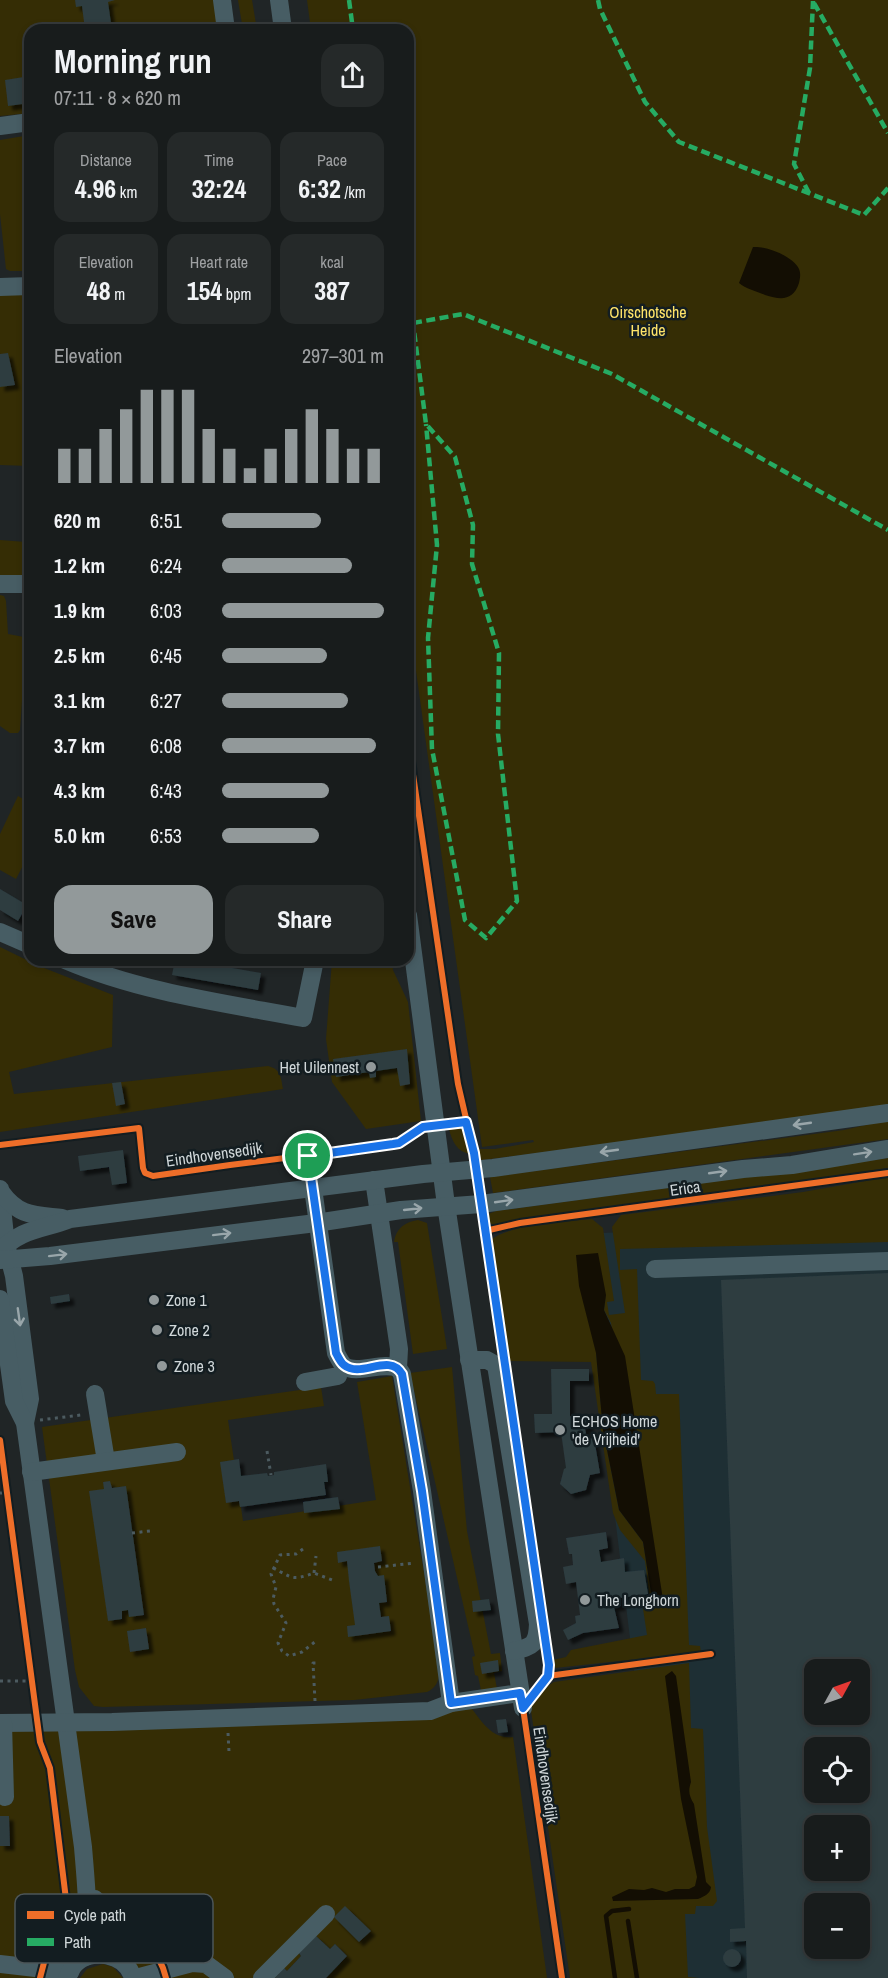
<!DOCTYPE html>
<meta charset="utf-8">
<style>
:root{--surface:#181c1c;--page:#252929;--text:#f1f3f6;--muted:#9fa1a3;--line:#363a3b;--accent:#92999a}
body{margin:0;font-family:"Archivo Narrow",sans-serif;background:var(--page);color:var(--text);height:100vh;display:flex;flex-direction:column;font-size:22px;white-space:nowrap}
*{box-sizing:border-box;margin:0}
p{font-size:20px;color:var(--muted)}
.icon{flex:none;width:33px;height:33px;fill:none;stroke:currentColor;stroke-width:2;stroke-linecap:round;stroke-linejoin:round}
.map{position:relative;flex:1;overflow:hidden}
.drawer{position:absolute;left:24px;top:24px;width:390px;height:942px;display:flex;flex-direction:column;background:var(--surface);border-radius:18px;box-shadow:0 3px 9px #0003,0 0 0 2px var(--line)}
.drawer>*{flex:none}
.needle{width:39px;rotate:50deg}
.controls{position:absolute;left:804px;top:1659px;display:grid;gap:12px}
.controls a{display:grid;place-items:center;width:66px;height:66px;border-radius:12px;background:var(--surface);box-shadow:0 3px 9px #0003,0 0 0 2px var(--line);font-size:30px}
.pin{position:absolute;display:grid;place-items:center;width:51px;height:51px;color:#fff;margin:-26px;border:3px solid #fff;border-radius:50%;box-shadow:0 2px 6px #0007}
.round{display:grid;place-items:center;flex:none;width:63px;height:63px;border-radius:18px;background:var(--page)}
.headline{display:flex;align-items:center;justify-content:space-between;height:102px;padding:0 30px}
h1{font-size:33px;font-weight:700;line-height:45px}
.metrics{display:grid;grid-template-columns:repeat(3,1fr);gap:9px;height:102px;padding:6px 30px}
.metrics div{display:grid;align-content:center;border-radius:15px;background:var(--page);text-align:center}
.metrics b{font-size:26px;font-weight:700}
.metrics small{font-size:16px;font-weight:400}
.metrics p{font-size:16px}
.chart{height:168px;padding:12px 30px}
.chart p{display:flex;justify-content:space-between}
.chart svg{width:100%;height:108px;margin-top:6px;stroke:var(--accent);stroke-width:6}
.primary-button{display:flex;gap:12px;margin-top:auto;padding:12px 30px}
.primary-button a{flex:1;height:69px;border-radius:18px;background:var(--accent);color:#111;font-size:24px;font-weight:700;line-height:69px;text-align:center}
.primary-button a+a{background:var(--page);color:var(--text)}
ul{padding:0 30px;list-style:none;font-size:20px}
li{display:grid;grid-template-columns:96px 72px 1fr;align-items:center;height:45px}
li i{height:15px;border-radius:8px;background:var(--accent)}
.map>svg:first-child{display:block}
.built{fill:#1e2f34;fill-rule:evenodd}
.green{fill:#352d05;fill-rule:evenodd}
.water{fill:#130e03}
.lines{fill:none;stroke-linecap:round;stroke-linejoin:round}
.stream{stroke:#130e03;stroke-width:4.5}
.building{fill:#2d3c40;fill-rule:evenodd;filter:url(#shadow)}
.path{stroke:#4c5b60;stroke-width:3;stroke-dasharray:3 4.5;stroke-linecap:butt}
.minor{stroke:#475d64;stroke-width:18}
.quiet{stroke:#26ab63;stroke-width:4.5;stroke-dasharray:9 4.5;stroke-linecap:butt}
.cycleway-casing{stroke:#131d21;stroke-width:10}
.cycleway{stroke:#ee6e29;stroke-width:6}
.oneway{stroke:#99a6aa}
.route-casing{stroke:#fff;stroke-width:12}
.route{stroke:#1a73e8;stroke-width:8}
.poi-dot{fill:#92999a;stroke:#131d21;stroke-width:2}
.labels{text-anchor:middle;stroke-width:5;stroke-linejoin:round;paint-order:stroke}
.park-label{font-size:16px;fill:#ffe469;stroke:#131d21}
.poi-label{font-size:16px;fill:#d0d7d9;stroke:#131d21;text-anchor:start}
.street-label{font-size:16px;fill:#d0d7d9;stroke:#131d21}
.key{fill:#131d21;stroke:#4c5558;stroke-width:1.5}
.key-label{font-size:16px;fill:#d0d7d9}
</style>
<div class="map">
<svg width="888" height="1978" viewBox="0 0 888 1978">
<defs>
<filter id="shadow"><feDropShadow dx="4.5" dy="4.5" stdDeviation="1.5" flood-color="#0009"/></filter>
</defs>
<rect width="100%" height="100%" fill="#202526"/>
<path class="built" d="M888 1220V1978H672L580 1234ZM814 1670H860V1714H814ZM814 1748H860V1792H814ZM814 1826H860V1870H814ZM814 1904H860V1948H814Z"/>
<g class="green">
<path d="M0 0H215L219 30H30V113L0 116Z"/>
<path d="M238 0H252L257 30H243Z"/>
<path d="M307 0H888V1108L482 1160 478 1159 477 1149H495L534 1142 533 1140 482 1147 408 613V30H311Z"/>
<path d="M30 135V271H10L6 269 0 214V140Z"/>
<path d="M0 295H30V466L0 465Z"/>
<path d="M0 540 26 542 27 575 0 577Z"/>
<path d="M0 595 4 596 6 601 8 634 24 637 26 641 20 730 18 733H10L0 726Z"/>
<path d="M18 796 30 803V852L16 879 0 870V834Z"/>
<path d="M0 947 39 966 113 995 112 1047 9 1072 14 1094 268 1066C281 1069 281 1078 283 1089L0 1132Z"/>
<path d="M332 960H392L393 970 408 1002 421 1121 366 1129 332 1082 326 1039Z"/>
<path d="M888 1120V1139L493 1193 490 1177 844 1130Z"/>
<path d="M465 1126 470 1154C457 1152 452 1141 449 1129Z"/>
<path d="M888 1158V1168L742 1190 524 1219 496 1226 488 1222 486 1215 496 1211Z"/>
<path d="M888 1177V1242L620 1249V1270L637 1269 641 1380 653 1381 655 1384 656 1394H679L689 1645 700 1646 701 1652 555 1668 553 1660 566 1657 571 1650 647 1635 642 1602 650 1600 645 1561 620 1530 613 1513 591 1362 507 1361 491 1240C510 1224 566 1222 592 1219L603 1228 614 1301 607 1302 609 1315 625 1313 612 1227 621 1215 803 1192ZM606 1295 604 1310 611 1323 654 1602 652 1598 643 1542 619 1510 603 1430 596 1352Z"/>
<path d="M418 1220 427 1223 447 1349 413 1354 398 1242H394C396 1228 405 1222 418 1220Z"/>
<path d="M452 1367 467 1531 491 1654 500 1653 502 1671 494 1673 498 1694 482 1695 478 1676 475 1675 472 1657 475 1656 410 1373Z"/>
<path d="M392 1376 440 1672C438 1682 436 1688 427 1692L354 1700 103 1707 94 1706 79 1687 75 1670 42 1427 321 1387 324 1406 228 1420 243 1521 376 1500 357 1382Z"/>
<path d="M689 1663 691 1728 703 1729 707 1827 717 1901 713 1906H696L695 1914H685L688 1977 699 1978H570L530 1704 543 1689 554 1682Z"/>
<path d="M466 1701C479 1717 490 1740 513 1737L547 1978H326L347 1956 335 1944 330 1949 316 1936 299 1954 301 1956 287 1971 284 1968 275 1978H133L97 1910 88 1935 67 1978H0V1846L10 1845 9 1816H0V1723Z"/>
<path d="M103 1964 113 1967 123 1978H80L87 1969Z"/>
</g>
<g class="water">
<path d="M753 247C766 246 793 256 799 269 801 274 800 278 799 283 793 301 781 300 765 295 756 291 746 289 739 283Z"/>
<path d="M598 1253 606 1295 604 1310 625 1356 664 1606 654 1602 652 1599 643 1542 619 1510 603 1430 596 1353 579 1286 576 1255Z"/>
<path d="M672 1671 676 1676 691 1782C688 1791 689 1796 694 1804L706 1882 711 1887C710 1894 705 1896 698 1899L613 1901 612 1897 629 1889 644 1890 652 1888 666 1892 675 1889H689L695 1886 697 1877 681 1799 665 1676Z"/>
</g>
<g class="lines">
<g class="stream">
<path d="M628 1921 637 1978"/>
<path d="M615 1978 606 1916 612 1911 629 1909"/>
</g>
</g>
<g class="building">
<path d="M75 0H115L108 2 112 30H85L82 6 76 7Z"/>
<path d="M30 76V103L8 106 5 80Z"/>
<path d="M8 353 15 385 0 387V354Z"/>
<path d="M0 889 27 905 18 921 0 910Z"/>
<path d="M175 960H187L261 973 258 990 172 975Z"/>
<path d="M407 1049 410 1084 400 1086 397 1068 376 1071V1077L370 1078 369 1072 336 1077 333 1059Z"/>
<path d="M121 1082 125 1104 116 1106 112 1083Z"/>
<path d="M123 1150 127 1183 112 1185 109 1167 80 1171 78 1156Z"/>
<path d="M888 1273V1978H747L746 1941 730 1942V1929L745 1928 721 1280ZM814 1670H860V1714H814ZM814 1748H860V1792H814ZM814 1826H860V1870H814ZM814 1904H860V1948H814Z"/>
<path d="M69 1294 70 1301 51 1304 50 1297Z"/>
<path d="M551 1369H589V1381H570V1416L589 1418V1428H585L587 1439 594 1438 600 1473 590 1475 586 1490 571 1494 560 1484 564 1469 566 1468 561 1432 535 1433 534 1414H552Z"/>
<path d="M239 1459 241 1476 267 1473 268 1476 274 1475V1472L326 1464 328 1482H324L326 1495 240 1507 239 1501 226 1503 220 1462Z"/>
<path d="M110 1481 112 1488 126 1486 144 1615 129 1617 128 1610 122 1611V1619L108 1621 89 1491 104 1489 103 1482Z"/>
<path d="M338 1497 340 1509 304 1513 303 1502Z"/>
<path d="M606 1532 608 1548 599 1550 601 1562 624 1558 625 1572 644 1570 648 1594 620 1598 621 1606 614 1607 619 1628 583 1633 568 1640 563 1630 576 1623 575 1616 580 1615 576 1582 566 1584 563 1567 573 1565 572 1554H569L566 1538Z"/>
<path d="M380 1546 382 1561 374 1563 375 1571 378 1576 384 1575 387 1602 379 1603 381 1617 389 1616 391 1631 348 1637 347 1626 355 1625 349 1581 347 1561 338 1563 337 1552Z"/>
<path d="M489 1599 491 1610 473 1612 472 1601Z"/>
<path d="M146 1628 149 1649 130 1652 127 1631Z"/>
<path d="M498 1660 499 1671 482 1674 480 1663Z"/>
<path d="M506 1719 508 1732 498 1733 496 1720Z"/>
<path d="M0 1816H9L10 1846H0Z"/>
<path d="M345 1906 371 1931 359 1942 334 1917Z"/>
<path d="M316 1936 330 1949 335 1944 347 1956 326 1978H275L284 1968 287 1971 301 1956 299 1953Z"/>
<circle cx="732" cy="1958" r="9"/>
</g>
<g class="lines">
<g class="path">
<path d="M40 1420 81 1415"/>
<path d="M267 1451 271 1475"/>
<path d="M0 1493H7"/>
<path d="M132 1533 150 1531"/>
<path d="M303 1549 296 1554 280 1555 271 1574 276 1587 273 1599 274 1604 286 1623 278 1643 282 1651 289 1656 302 1652 316 1641"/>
<path d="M378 1567 415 1563"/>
<path d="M273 1568C293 1578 292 1581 314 1573L332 1580"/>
<path d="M314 1573 316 1556"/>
<path d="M0 1681H33"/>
<path d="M315 1701 313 1663H319"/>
<path d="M228 1733 229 1752"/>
</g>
<g class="minor">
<path d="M222 0 226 30"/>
<path d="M279 0 283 30"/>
<path d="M0 126 30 122"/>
<path d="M0 287 30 286"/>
<path d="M0 584H30"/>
<path d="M408 915 446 1205 523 1708"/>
<path d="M0 932 30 945"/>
<path d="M65 960C140 992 223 1003 303 1018L315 960"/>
<path d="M374 1180 399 1349 398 1368 402 1374 422 1491 451 1703"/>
<path d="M313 1188 336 1353C338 1357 341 1363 344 1366 357 1375 382 1361 398 1368"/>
<path d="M0 1189 6 1245 14 1276 30 1399 25 1423"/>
<path d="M1 1192C19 1217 35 1215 62 1218"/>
<path d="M0 1251C22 1228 42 1230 70 1219L423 1174 493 1168 888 1113"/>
<path d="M0 1260 50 1256 316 1223 401 1210 481 1204 743 1169 792 1165 888 1149"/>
<path d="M655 1269 888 1261"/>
<path d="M0 1299 14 1401 25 1423 83 1847C86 1884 90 1920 85 1957"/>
<path d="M469 1360H487L496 1365 538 1624C537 1645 533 1646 514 1651"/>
<path d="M305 1382 338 1376"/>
<path d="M95 1394 106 1461"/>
<path d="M31 1472 177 1452"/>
<path d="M0 1723 112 1722 430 1711 451 1703 520 1693"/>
<path d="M3 1723 5 1797"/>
<path d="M95 1899 111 1956"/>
<path d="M0 1964 70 1972"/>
<path d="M67 1978C69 1974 71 1969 74 1965 91 1947 126 1953 133 1978"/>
<path d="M136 1978 192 1963 206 1964 225 1978"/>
<path d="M262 1978 326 1914"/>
</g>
<g class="quiet">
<path d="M349 0 353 30"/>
<path d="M598 0 600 9 645 102 679 142 864 215 888 188"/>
<path d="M814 3 888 133"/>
<path d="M809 193 794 164 810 68 813 1"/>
<path d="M408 307 413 323 426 424 455 457 473 525 472 564 499 653 498 734 517 901 486 938 465 920 432 749 428 638 437 545 426 424"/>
<path d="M413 323 463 314 612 374 888 530"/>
</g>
<defs>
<g id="cycleway">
<path d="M408 740 458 1084 474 1153 549 1665 548 1676 523 1708 562 1978"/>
<path d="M0 1145 139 1128 143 1168 145 1173 153 1176 230 1165 393 1144 399 1143 420 1128 466 1122"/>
<path d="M485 1231 520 1223 888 1173"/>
<path d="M0 1440 40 1742 50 1768 69 1924 66 1934 46 1955 40 1978"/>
<path d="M548 1676 711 1654"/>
<path d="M69 1929C83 1929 97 1924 111 1925 139 1928 160 1952 166 1978"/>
</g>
</defs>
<use href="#cycleway" class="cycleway-casing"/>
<use href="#cycleway" class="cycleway"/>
</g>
<defs><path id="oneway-shaft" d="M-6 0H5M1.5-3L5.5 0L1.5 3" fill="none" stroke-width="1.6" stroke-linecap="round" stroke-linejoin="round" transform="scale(1.5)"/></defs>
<g class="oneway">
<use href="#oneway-shaft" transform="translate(802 1124) rotate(172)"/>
<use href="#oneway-shaft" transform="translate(609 1151) rotate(172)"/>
<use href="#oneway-shaft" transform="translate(863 1153) rotate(-9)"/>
<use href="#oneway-shaft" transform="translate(718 1172) rotate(-8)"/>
<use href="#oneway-shaft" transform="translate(504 1201) rotate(-8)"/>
<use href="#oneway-shaft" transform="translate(413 1209) rotate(-6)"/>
<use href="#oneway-shaft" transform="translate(222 1234) rotate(-7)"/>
<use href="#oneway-shaft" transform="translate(58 1255) rotate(-7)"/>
<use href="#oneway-shaft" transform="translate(19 1317) rotate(82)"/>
</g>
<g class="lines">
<defs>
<path id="route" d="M466 1122 474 1153 549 1665 548 1676 523 1708 520 1693 451 1703 422 1491 402 1374C389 1352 361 1379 344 1365 341 1363 338 1357 336 1353L308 1156 393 1144 399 1143 423 1127Z"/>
</defs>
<use href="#route" class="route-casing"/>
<use href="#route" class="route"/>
</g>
<g class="poi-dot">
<circle cx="371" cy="1067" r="6"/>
<circle cx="154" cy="1300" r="6"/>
<circle cx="157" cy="1330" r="6"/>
<circle cx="162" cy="1366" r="6"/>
<circle cx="560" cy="1430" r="6"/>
<circle cx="585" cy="1600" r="6"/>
</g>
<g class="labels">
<g class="park-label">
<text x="648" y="318">Oirschotsche<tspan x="648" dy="18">Heide</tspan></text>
</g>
<g class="poi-label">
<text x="359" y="1073" text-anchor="end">Het Uilennest</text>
<text x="166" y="1306">Zone 1</text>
<text x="169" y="1336">Zone 2</text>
<text x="174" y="1372">Zone 3</text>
<text x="572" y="1427">ECHOS Home<tspan x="572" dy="18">'de Vrijheid'</tspan></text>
<text x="597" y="1606">The Longhorn</text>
</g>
<g class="street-label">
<text transform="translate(214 1154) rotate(-8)" y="6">Eindhovensedijk</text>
<text transform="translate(685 1188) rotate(-8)" y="6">Erica</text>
<text transform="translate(546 1775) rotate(82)" y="6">Eindhovensedijk</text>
</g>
</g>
<rect x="15" y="1894" width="198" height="69" rx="9" class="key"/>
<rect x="27" y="1911" width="27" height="8" fill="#ee6e29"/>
<rect x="27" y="1938" width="27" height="8" fill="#26ab63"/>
<g class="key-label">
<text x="64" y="1921">Cycle path</text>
<text x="64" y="1948">Path</text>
</g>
</svg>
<div class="controls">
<a><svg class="needle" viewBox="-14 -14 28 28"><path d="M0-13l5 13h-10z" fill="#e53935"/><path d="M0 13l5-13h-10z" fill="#9fa1a3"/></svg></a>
<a><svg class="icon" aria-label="locate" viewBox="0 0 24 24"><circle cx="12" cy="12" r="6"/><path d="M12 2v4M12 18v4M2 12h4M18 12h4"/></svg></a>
<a>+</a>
<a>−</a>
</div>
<div class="pin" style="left:308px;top:1156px;background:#1e9e55"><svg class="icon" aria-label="arrive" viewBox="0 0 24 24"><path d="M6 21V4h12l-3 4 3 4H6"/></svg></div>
<section class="drawer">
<div class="headline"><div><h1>Morning run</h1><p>07:11 · 8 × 620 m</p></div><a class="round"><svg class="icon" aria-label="share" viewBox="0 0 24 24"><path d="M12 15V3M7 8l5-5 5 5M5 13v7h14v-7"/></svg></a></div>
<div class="metrics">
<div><p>Distance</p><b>4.96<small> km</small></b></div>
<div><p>Time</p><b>32:24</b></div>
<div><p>Pace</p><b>6:32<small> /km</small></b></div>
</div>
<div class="metrics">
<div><p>Elevation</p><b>48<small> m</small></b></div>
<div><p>Heart rate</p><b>154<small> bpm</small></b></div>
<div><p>kcal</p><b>387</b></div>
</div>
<div class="chart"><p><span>Elevation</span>297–301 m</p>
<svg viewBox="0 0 160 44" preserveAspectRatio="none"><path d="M5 44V30M15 44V30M25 44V22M35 44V14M45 44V6M55 44V6M65 44V6M75 44V22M85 44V30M95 44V38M105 44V30M115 44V22M125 44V14M135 44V22M145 44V30M155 44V30"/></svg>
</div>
<ul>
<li><b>620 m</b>6:51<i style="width:61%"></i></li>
<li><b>1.2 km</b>6:24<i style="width:80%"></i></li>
<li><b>1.9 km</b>6:03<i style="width:100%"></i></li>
<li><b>2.5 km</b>6:45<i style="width:65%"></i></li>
<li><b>3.1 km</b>6:27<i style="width:78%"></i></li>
<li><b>3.7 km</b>6:08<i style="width:95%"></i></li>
<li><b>4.3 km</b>6:43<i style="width:66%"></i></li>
<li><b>5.0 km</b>6:53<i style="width:60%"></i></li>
</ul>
<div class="primary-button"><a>Save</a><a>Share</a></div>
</section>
</div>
